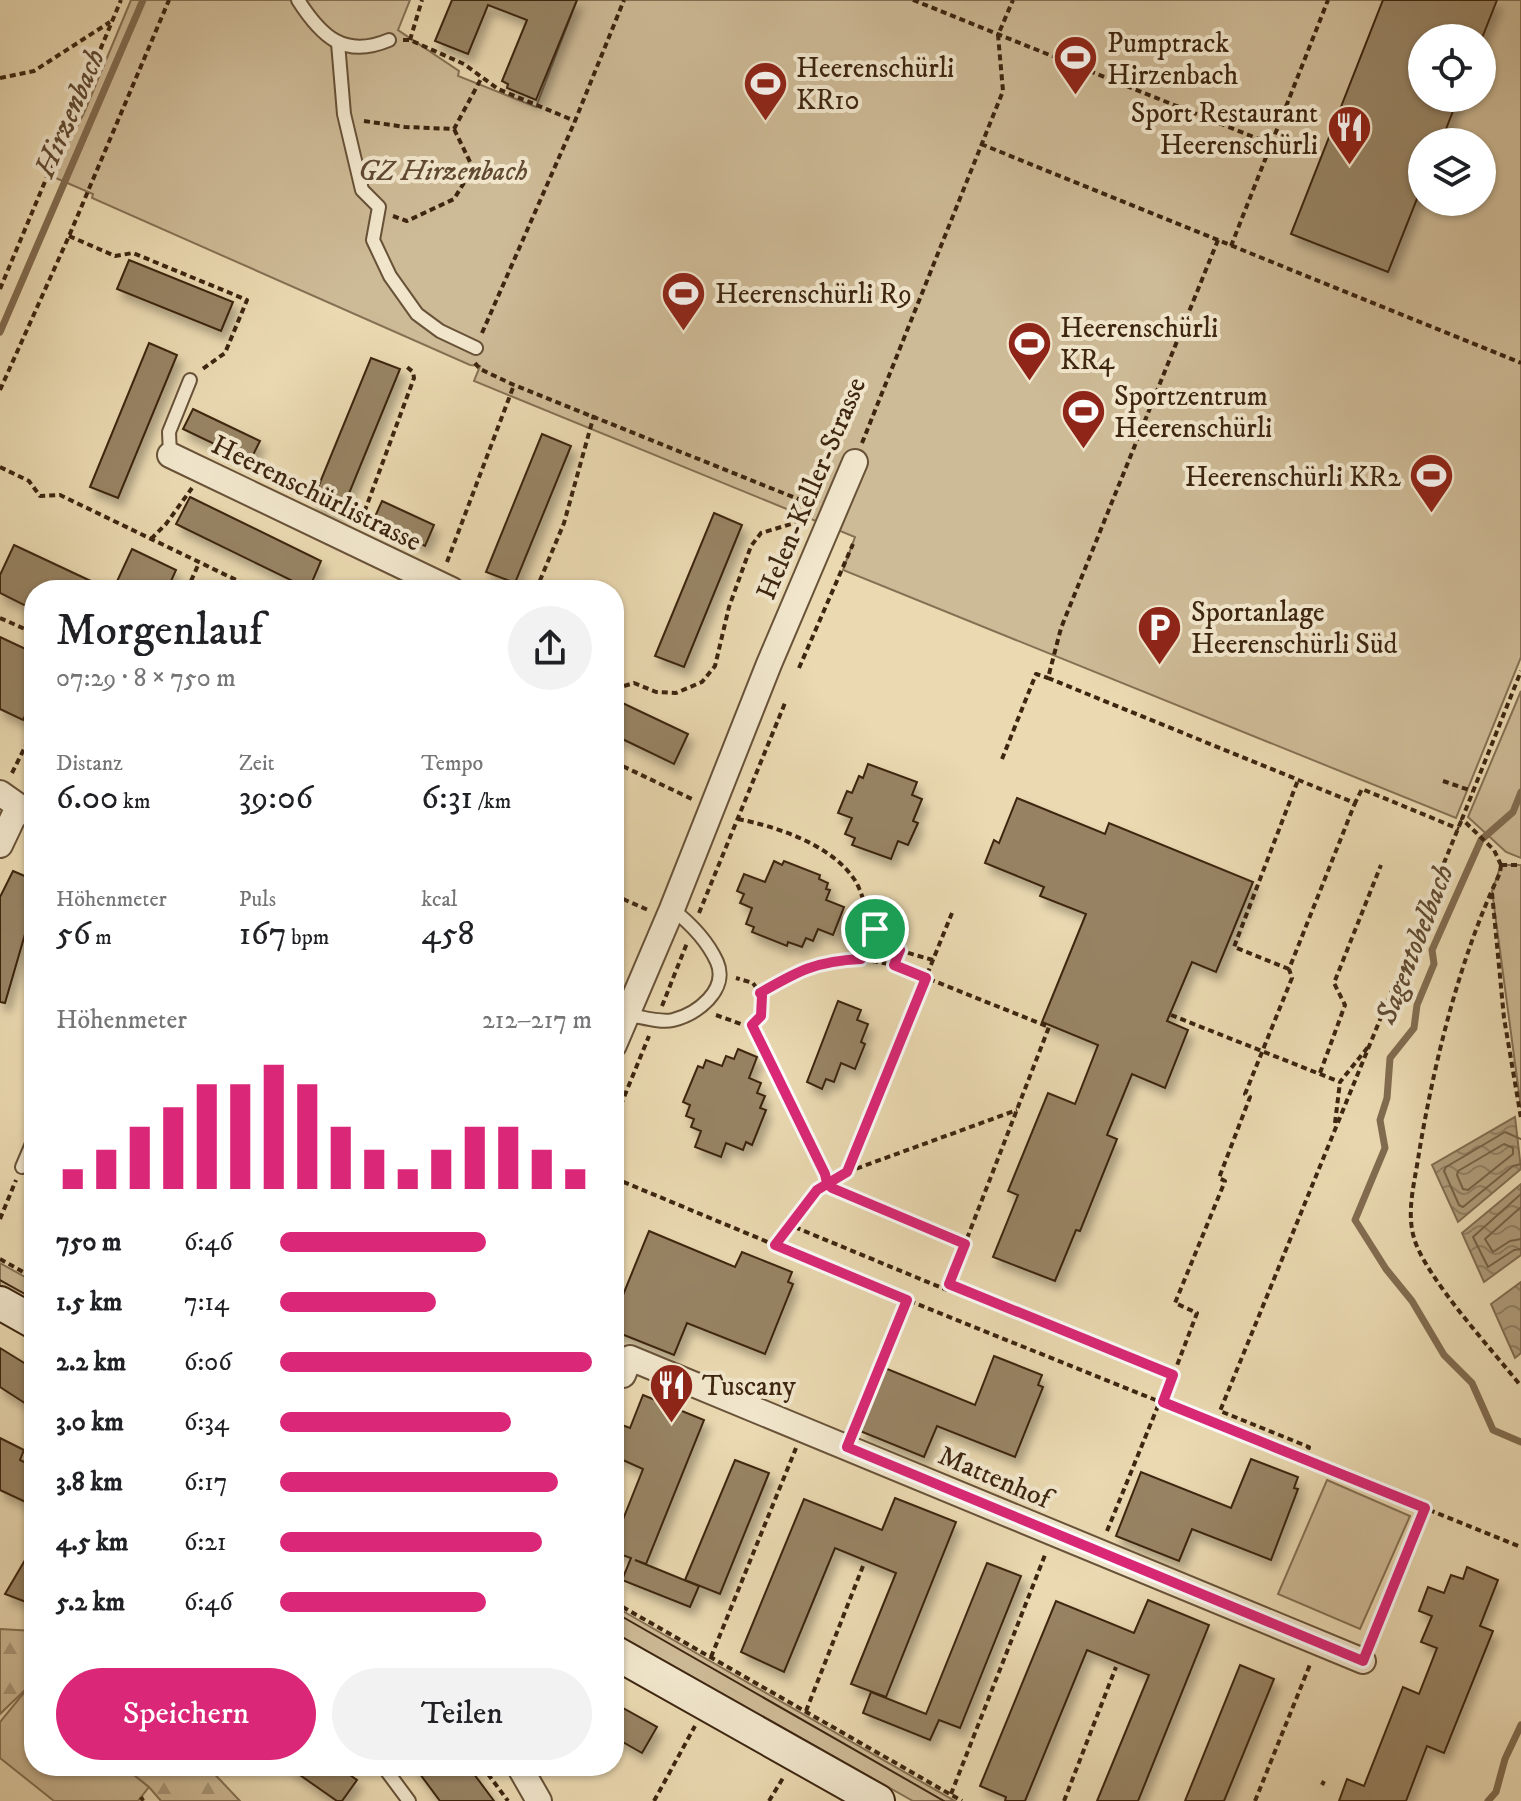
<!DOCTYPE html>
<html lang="de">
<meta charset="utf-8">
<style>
:root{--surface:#fff;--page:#f2f2f2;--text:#202124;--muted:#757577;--accent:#db2777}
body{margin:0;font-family:"IM FELL DW Pica",serif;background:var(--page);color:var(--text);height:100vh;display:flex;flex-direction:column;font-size:30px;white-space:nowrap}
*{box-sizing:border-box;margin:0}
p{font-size:26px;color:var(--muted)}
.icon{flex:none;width:44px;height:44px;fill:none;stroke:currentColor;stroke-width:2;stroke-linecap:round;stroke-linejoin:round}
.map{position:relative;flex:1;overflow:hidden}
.side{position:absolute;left:24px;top:580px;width:600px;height:1196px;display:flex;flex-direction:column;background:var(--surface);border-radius:32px;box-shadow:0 2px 6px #0004}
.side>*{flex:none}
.buttons{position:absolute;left:1408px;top:24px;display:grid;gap:16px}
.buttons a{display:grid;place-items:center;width:88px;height:88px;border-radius:50%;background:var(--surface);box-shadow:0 2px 6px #0004;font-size:40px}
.pin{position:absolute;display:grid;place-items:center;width:68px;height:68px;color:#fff;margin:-34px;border:4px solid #fff;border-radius:50%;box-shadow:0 2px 8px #0007}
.round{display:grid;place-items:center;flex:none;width:84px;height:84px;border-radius:42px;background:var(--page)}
.overview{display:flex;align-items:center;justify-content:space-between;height:136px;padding:0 32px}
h1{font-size:44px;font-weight:600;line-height:60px}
.stats{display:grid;grid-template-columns:repeat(3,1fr);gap:12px;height:136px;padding:8px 32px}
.stats div{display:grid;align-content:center}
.stats b{font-size:34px;font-weight:600}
.stats small{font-size:22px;font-weight:400}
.stats p{font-size:22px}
.chart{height:224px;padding:16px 32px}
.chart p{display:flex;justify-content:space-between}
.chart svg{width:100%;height:144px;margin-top:8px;stroke:var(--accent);stroke-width:6}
.action{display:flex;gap:16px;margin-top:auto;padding:16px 32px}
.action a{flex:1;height:92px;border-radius:48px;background:var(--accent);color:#fff;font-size:32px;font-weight:600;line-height:92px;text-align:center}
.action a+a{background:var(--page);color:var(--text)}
ul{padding:0 32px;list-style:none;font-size:26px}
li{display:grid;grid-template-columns:128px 96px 1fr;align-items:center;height:60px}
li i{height:20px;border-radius:10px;background:var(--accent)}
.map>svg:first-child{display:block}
.green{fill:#cdba96;stroke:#857053;stroke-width:2;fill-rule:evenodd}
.forest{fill:url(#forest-firs);stroke:#857053;stroke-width:2}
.water{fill:url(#water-waves);stroke:#816c50;stroke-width:2}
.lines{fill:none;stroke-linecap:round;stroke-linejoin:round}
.shore{stroke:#766045;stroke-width:2}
.stream{stroke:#816c50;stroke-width:7}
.building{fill:#978364;stroke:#3d2510;stroke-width:2;filter:url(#shadow)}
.lane-casing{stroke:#685238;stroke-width:16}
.street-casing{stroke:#685238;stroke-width:28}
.secondary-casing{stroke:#3d2510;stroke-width:36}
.path{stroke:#3d2510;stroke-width:4;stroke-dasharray:6 4;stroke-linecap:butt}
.lane{stroke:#f1e6cc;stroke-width:12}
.street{stroke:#f1e6cc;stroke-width:24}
.secondary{stroke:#f1e6cc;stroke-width:32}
.tram{stroke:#3d2510;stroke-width:2}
.route-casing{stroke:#fff;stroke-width:16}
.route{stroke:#db2777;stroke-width:10}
.labels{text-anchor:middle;stroke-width:8;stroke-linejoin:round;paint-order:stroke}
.poi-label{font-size:28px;fill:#3d2510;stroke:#f1e6cc;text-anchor:start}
.park-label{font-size:28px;font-style:italic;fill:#614a32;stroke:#f1e6cc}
.street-label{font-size:28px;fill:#3d2510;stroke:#f1e6cc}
.water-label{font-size:30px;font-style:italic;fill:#5f4930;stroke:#f1e6cc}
</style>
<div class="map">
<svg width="1521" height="1801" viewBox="0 0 1521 1801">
<defs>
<pattern id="forest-firs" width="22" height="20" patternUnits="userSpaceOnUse" patternTransform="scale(2)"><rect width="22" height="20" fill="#cdba96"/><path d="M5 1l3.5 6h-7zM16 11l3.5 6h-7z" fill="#a89779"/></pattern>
<pattern id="water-waves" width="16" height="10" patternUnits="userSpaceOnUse" patternTransform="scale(2)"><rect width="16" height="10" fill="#af9c7a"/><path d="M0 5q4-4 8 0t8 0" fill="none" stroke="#907f63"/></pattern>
<filter id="shadow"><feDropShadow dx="5" dy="8" stdDeviation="4" flood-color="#0004"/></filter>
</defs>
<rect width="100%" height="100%" fill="#ead9b1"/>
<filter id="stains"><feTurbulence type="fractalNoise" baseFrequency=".0025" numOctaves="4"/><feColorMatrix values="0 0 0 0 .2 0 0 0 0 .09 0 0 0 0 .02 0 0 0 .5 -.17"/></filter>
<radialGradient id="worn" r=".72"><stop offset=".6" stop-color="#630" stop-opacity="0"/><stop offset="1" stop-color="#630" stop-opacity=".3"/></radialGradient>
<g class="green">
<path d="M131 0H410L398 30 459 71 458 76 536 107 577 0H1521V657L1456 818 843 570 855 537 474 381 480 366 470 365 92 198 93 194 51 176 84 113ZM1422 38H1482V98H1422ZM1422 142H1482V202H1422Z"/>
<path d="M1521 691V858L1506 852 1468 817Z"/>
<path d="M1501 865H1521V1108L1492 891Z"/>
<path d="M0 1263 34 1282V1306L0 1287Z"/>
<path d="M1327 1480 1410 1516 1360 1629 1278 1594Z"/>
<path d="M614 1606 955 1801H913L614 1633Z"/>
<path d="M27 1689 34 1695V1766H123L149 1787 138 1801H54L0 1758V1722Z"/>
</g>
<g class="forest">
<path d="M0 1629 34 1631V1695L26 1689 0 1714Z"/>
<path d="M123 1766H207L240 1801H161L149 1787Z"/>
</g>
<g class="water">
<path d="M1515 1117 1521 1169 1458 1222 1432 1165Z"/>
<path d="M1521 1184V1255L1484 1282 1462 1233Z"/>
<path d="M1521 1282V1353L1515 1358 1491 1304Z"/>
</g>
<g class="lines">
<g class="shore">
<path d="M1521 1139 1505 1132 1446 1167 1444 1171 1459 1205 1463 1207 1513 1166 1521 1164"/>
<path d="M1504 1144 1513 1148V1154L1468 1190 1463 1189 1457 1175 1458 1171Z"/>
<path d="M1521 1194 1473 1237 1488 1267 1514 1250 1521 1249"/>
<path d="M1521 1207 1485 1239 1493 1252 1510 1241 1521 1239"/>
</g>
<g class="stream">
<path d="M0 332 143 0"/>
<path d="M1521 792 1513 812 1481 840 1432 950 1434 964 1417 1005 1414 1028 1390 1058 1387 1098 1380 1120 1385 1148 1355 1220 1386 1269 1412 1301 1444 1355 1472 1383 1493 1430 1521 1442"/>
<path d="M1488 1801 1496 1792 1505 1759 1521 1725"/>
</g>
</g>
<g class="building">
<path d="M452 0H577L536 100 507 88 508 84 502 81 527 20 488 5 468 54 435 41Z"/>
<path d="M1383 0H1497L1482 38H1422V98H1458L1441 142H1422V186L1388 272 1291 234Z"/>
<path d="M129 260 233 302 221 331 117 289Z"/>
<path d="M149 343 177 355 118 498 90 487Z"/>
<path d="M371 358 400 369 341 513 312 502Z"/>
<path d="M193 409 260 441 250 461 183 429Z"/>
<path d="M542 434 571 446 515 583 486 572Z"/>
<path d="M190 497 321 561 309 589 176 524Z"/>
<path d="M382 501 434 525 425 546 373 521Z"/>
<path d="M714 513 742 525 684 667 655 656Z"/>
<path d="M14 545 110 590H34V610L0 593V575Z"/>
<path d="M132 549 176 570 167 590H113Z"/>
<path d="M0 637 34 653V697L23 720 0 709Z"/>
<path d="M614 699 688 734 674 764 614 735Z"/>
<path d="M868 764 917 782 912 795 922 799 913 821 918 823 908 845 898 841 891 859 852 845 855 838 845 834 852 818 838 813 847 791 852 793 859 776 863 778Z"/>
<path d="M1017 798 1105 834 1109 823 1253 882 1216 972 1192 962 1167 1021 1188 1030 1165 1088 1132 1074 1107 1135 1117 1139 1080 1231 1076 1230 1055 1281 993 1257 1018 1195 1008 1191 1048 1093 1075 1104 1098 1045 1042 1022 1086 914 1040 896 1044 887 985 863 994 840 999 843Z"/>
<path d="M774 861 782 865 784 861 820 875 819 879 828 883 826 889 830 890 826 900 844 907 833 935 818 929 813 941 806 938 802 947 788 942 787 946 752 932 754 927 746 924 752 908 740 903 744 894 737 891 744 874 765 882Z"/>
<path d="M13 871 34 880V903L5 1003 0 1002V897Z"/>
<path d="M838 1001 861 1010 857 1020 868 1024 861 1042 865 1044 855 1069 841 1063 834 1082 826 1079 822 1089 807 1082Z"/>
<path d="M738 1049 757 1057 749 1078 761 1083 757 1093 765 1096 760 1108 766 1110 752 1145 746 1142 743 1150 726 1143 721 1157 695 1147 701 1131 691 1127 694 1119 686 1116 690 1105 683 1102 698 1066 703 1068 706 1060 722 1066 726 1056 734 1059Z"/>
<path d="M649 1231 735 1267 742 1252 792 1272 788 1282 793 1284 765 1354 687 1323 674 1355 614 1331V1317Z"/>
<path d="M0 1348 34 1369V1409L0 1387Z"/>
<path d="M994 1356 1042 1375 1038 1385 1043 1387 1015 1457 937 1426 924 1457 860 1431 885 1368 975 1405Z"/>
<path d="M643 1395 704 1420 646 1564 635 1560 699 1586 690 1607 622 1580 631 1558 614 1552V1542L643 1469 614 1456V1422L630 1428Z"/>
<path d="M0 1438 24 1450 20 1460 34 1467V1506L0 1490Z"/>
<path d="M1251 1459 1298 1477 1294 1488 1298 1489 1271 1560 1192 1529 1179 1561 1116 1536 1141 1472 1231 1508Z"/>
<path d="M735 1460 769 1473 720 1594 685 1580Z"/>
<path d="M895 1498 956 1522 886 1697 851 1684 896 1573 835 1548 784 1672 741 1652 804 1499 882 1530Z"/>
<path d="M34 1545V1605L5 1594Z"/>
<path d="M987 1563 1021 1576 960 1728 939 1720 930 1740 863 1713 871 1692 926 1714Z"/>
<path d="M1467 1567 1498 1580 1480 1626 1493 1631 1444 1753 1427 1746 1406 1801H1339L1347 1779 1364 1786 1403 1687 1419 1694 1437 1648 1421 1642 1432 1616 1419 1611 1428 1587 1444 1593 1451 1575 1463 1579Z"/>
<path d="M1148 1600 1209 1625 1138 1801H1097L1149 1675 1087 1650 1025 1801H1005L1006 1797 980 1786 1056 1601 1134 1633Z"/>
<path d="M1240 1665 1274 1679 1224 1801H1185Z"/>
<path d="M614 1703 657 1727 642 1753 614 1737Z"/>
<path d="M287 1766H337L357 1780 342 1801H337Z"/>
<path d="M414 1766H468L494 1801H440Z"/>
</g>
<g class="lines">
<defs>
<g id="lane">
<path d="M298 0C321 36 344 59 389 40"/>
<path d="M338 43 344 114 362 190 379 207 373 240 390 276 417 314 440 331 476 348"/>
<path d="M170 455 169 432 190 380"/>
<path d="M629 1015C642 1017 660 1023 673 1020 697 1014 729 990 717 962 707 940 690 923 672 909"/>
<path d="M22 1167 34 1139"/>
<path d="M383 1766 409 1801"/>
</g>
<g id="street">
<path d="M170 455 452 590"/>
<path d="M0 793 34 817"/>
<path d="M0 845 18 807"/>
<path d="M614 1045 672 909 769 664 855 462"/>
<path d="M614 1372 623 1375 630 1358 1363 1661"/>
<path d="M519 1766 539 1801"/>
</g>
<g id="secondary">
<path d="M0 1303 34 1322"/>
<path d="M614 1652 878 1801"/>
</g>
</defs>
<use href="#lane" class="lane-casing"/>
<use href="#street" class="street-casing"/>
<use href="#secondary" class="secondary-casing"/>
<g class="path">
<path d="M913 0 1271 144"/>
<path d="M403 40H410L464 64 498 89 575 121"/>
<path d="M410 40 422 0"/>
<path d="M0 78 34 71 110 22"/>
<path d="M364 121 405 127 454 129 482 77"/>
<path d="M981 144 1521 363"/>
<path d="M393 216 407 221 454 199 473 168 454 129"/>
<path d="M69 236 115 256 133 253 247 300 225 353 201 370"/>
<path d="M1218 240 1061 628 1048 678 1355 803 1362 789 1459 829"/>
<path d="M1231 246 1328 0"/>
<path d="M0 289 121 0"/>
<path d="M482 333 575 121 624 0"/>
<path d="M475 363 480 369 514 385 813 505"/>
<path d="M0 390 69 236 169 0"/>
<path d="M862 443 1003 91 998 35 1013 0"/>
<path d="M0 467 29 481 40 496 60 495 257 590"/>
<path d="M361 521 414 378 413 372 407 367"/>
<path d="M151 539 166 524 192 488"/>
<path d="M447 562 514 385"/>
<path d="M187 590 199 563"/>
<path d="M536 590 564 523 594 415"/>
<path d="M0 618 34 633"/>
<path d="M799 668 853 544"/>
<path d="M624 686 634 683 656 692 676 693 702 682 715 666 729 607 751 546 761 533 808 519"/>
<path d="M1002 759 1036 674 1048 678"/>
<path d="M614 762 694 800"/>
<path d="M12 773 34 729"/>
<path d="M1443 781 1472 791"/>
<path d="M738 819C778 827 833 845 856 882 861 891 864 902 867 912 880 949 898 950 933 960"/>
<path d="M1501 865 1500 873C1460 956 1434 1063 1419 1153 1415 1181 1406 1211 1414 1238 1425 1277 1493 1351 1521 1386"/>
<path d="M1501 865 1494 850 1462 819 1521 671"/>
<path d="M1501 865H1521"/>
<path d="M1492 893 1504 1018 1521 1118"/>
<path d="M614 895 648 910"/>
<path d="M699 913 785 703"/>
<path d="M952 913 847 1172 827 1183 832 1188 965 1244"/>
<path d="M861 959 869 950 875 929"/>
<path d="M894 965 900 950"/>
<path d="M1289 969 1234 947 1298 780"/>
<path d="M760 993 795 973 829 960 861 959 894 965 1049 1027 947 1290 792 1226"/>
<path d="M662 1006 687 943"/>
<path d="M716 1015 741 1024 752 1025 761 1016 762 996 753 983 736 978"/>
<path d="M1171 1015 1340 1082 1368 1047"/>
<path d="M752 1025 825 1174 827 1183C806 1198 793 1225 775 1245"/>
<path d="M1320 1073 1345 1005 1334 983 1381 865"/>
<path d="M614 1113 620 1107 649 1036"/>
<path d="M1335 1123 1340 1082"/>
<path d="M847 1172 1017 1110"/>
<path d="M614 1178 907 1300 1521 1547"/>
<path d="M0 1219 16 1180"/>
<path d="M0 1259 34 1278"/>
<path d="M949 1284 1173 1375"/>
<path d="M1163 1402 1197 1313 1175 1303 1225 1181 1219 1178 1250 1097 1245 1094 1292 978 1289 969 1355 803"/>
<path d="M855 1427 907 1300"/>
<path d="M1305 1459 1309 1447 1220 1411 1462 819"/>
<path d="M1107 1531 1160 1401"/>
<path d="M614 1602 962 1801"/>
<path d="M1372 1639 1425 1508"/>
<path d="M711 1657 796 1448"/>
<path d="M806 1711 863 1566"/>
<path d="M482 1766 508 1801"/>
<path d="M1322 1785 1324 1781"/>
<path d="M951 1794 1045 1555"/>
<path d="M141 1797 143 1801"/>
<path d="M654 1801 695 1726"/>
<path d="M769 1801 783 1778"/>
<path d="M1064 1801 1116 1667"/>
<path d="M1255 1801 1311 1662"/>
</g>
<use href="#lane" class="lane"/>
<use href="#street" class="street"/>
<use href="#secondary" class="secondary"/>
<g class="tram">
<path d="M0 1280 34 1299"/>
<path d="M614 1612 944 1801"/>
</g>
</g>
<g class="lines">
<defs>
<path id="route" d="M875 929 878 937 900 950 894 965 926 978 847 1172 817 1190 775 1245 907 1300 847 1447 1363 1661 1425 1508 1163 1402 1173 1375 949 1284 965 1244 832 1188 827 1183 825 1174 752 1025 761 1016 762 996 760 993C798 971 816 961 861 959L869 950 875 929"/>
</defs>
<use href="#route" class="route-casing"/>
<use href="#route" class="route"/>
</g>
<defs>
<symbol id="stadium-pin" viewBox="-11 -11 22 30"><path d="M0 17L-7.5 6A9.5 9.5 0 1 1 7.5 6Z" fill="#8f2418" stroke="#f1e6cc"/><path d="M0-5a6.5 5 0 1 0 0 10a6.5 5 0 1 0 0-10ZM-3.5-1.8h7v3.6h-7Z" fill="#fff"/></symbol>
<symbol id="restaurant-pin" viewBox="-11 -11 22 30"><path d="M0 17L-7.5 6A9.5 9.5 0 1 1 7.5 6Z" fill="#8f2418" stroke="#f1e6cc"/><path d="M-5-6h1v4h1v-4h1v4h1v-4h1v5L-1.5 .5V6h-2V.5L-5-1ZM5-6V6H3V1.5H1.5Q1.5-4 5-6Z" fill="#fff"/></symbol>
<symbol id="parking-pin" viewBox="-11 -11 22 30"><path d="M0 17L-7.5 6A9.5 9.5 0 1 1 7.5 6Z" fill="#8f2418" stroke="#f1e6cc"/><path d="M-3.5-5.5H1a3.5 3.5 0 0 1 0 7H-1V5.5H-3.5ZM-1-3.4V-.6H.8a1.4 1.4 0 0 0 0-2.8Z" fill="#fff"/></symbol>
</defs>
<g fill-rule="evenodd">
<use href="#stadium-pin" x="1050" y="32" width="51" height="69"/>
<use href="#stadium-pin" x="740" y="58" width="51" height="69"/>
<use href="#restaurant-pin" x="1324" y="102" width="51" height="69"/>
<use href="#stadium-pin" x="658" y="268" width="51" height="69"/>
<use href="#stadium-pin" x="1004" y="318" width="51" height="69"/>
<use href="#stadium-pin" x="1058" y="386" width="51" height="69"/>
<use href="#stadium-pin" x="1406" y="450" width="51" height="69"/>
<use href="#parking-pin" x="1134" y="602" width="51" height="69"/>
<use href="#restaurant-pin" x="646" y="1360" width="51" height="69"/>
</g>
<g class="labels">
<g class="poi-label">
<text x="1107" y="52">Pumptrack<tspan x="1107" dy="32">Hirzenbach</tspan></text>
<text x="796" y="77">Heerenschürli<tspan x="796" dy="32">KR10</tspan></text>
<text x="1318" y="122" text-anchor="end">Sport Restaurant<tspan x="1318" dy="32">Heerenschürli</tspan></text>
<text x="715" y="303">Heerenschürli R9</text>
<text x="1060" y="337">Heerenschürli<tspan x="1060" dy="32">KR4</tspan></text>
<text x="1114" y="405">Sportzentrum<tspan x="1114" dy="32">Heerenschürli</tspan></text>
<text x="1401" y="486" text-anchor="end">Heerenschürli KR2</text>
<text x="1191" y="621">Sportanlage<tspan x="1191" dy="32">Heerenschürli Süd</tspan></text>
<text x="702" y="1395">Tuscany</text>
</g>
<g class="park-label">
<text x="443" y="180">GZ Hirzenbach</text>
</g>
<g class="street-label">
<text transform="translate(810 488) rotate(-67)" y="10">Helen-Keller-Strasse</text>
<text transform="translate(317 492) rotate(26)" y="10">Heerenschürlistrasse</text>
<text transform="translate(995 1476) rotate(23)" y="10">Mattenhof</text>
</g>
<g class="water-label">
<text transform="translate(69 113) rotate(-67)" y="10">Hirzenbach</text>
<text transform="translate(1414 944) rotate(-69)" y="10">Sagentobelbach</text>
</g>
</g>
<rect width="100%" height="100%" filter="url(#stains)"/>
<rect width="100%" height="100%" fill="url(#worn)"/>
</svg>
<div class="buttons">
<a><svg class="icon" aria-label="locate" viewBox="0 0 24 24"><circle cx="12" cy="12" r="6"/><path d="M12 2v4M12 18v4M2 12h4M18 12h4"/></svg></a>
<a><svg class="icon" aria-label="layers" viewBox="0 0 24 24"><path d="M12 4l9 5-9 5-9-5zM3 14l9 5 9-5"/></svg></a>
</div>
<div class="pin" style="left:875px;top:929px;background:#1e9e55"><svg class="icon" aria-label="arrive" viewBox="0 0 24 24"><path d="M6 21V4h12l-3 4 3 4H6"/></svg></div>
<section class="side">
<div class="overview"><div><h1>Morgenlauf</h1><p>07:29 · 8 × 750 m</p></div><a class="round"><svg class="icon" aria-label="share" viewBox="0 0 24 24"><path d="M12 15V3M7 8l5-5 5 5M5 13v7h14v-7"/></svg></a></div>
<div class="stats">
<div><p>Distanz</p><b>6.00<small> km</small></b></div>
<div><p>Zeit</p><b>39:06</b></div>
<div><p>Tempo</p><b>6:31<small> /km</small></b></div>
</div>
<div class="stats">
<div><p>Höhenmeter</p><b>56<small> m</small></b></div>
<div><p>Puls</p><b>167<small> bpm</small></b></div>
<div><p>kcal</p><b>458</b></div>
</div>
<div class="chart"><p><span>Höhenmeter</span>212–217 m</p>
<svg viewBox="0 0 160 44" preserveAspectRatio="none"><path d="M5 44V38M15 44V32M25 44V25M35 44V19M45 44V12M55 44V12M65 44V6M75 44V12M85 44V25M95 44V32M105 44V38M115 44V32M125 44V25M135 44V25M145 44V32M155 44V38"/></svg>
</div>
<ul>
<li><b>750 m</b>6:46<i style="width:66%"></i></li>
<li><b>1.5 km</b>7:14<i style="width:50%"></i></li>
<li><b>2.2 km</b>6:06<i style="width:100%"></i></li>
<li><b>3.0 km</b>6:34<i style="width:74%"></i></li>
<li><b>3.8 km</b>6:17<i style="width:89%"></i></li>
<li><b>4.5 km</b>6:21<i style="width:84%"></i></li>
<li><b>5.2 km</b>6:46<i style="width:66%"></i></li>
</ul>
<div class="action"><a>Speichern</a><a>Teilen</a></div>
</section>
</div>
